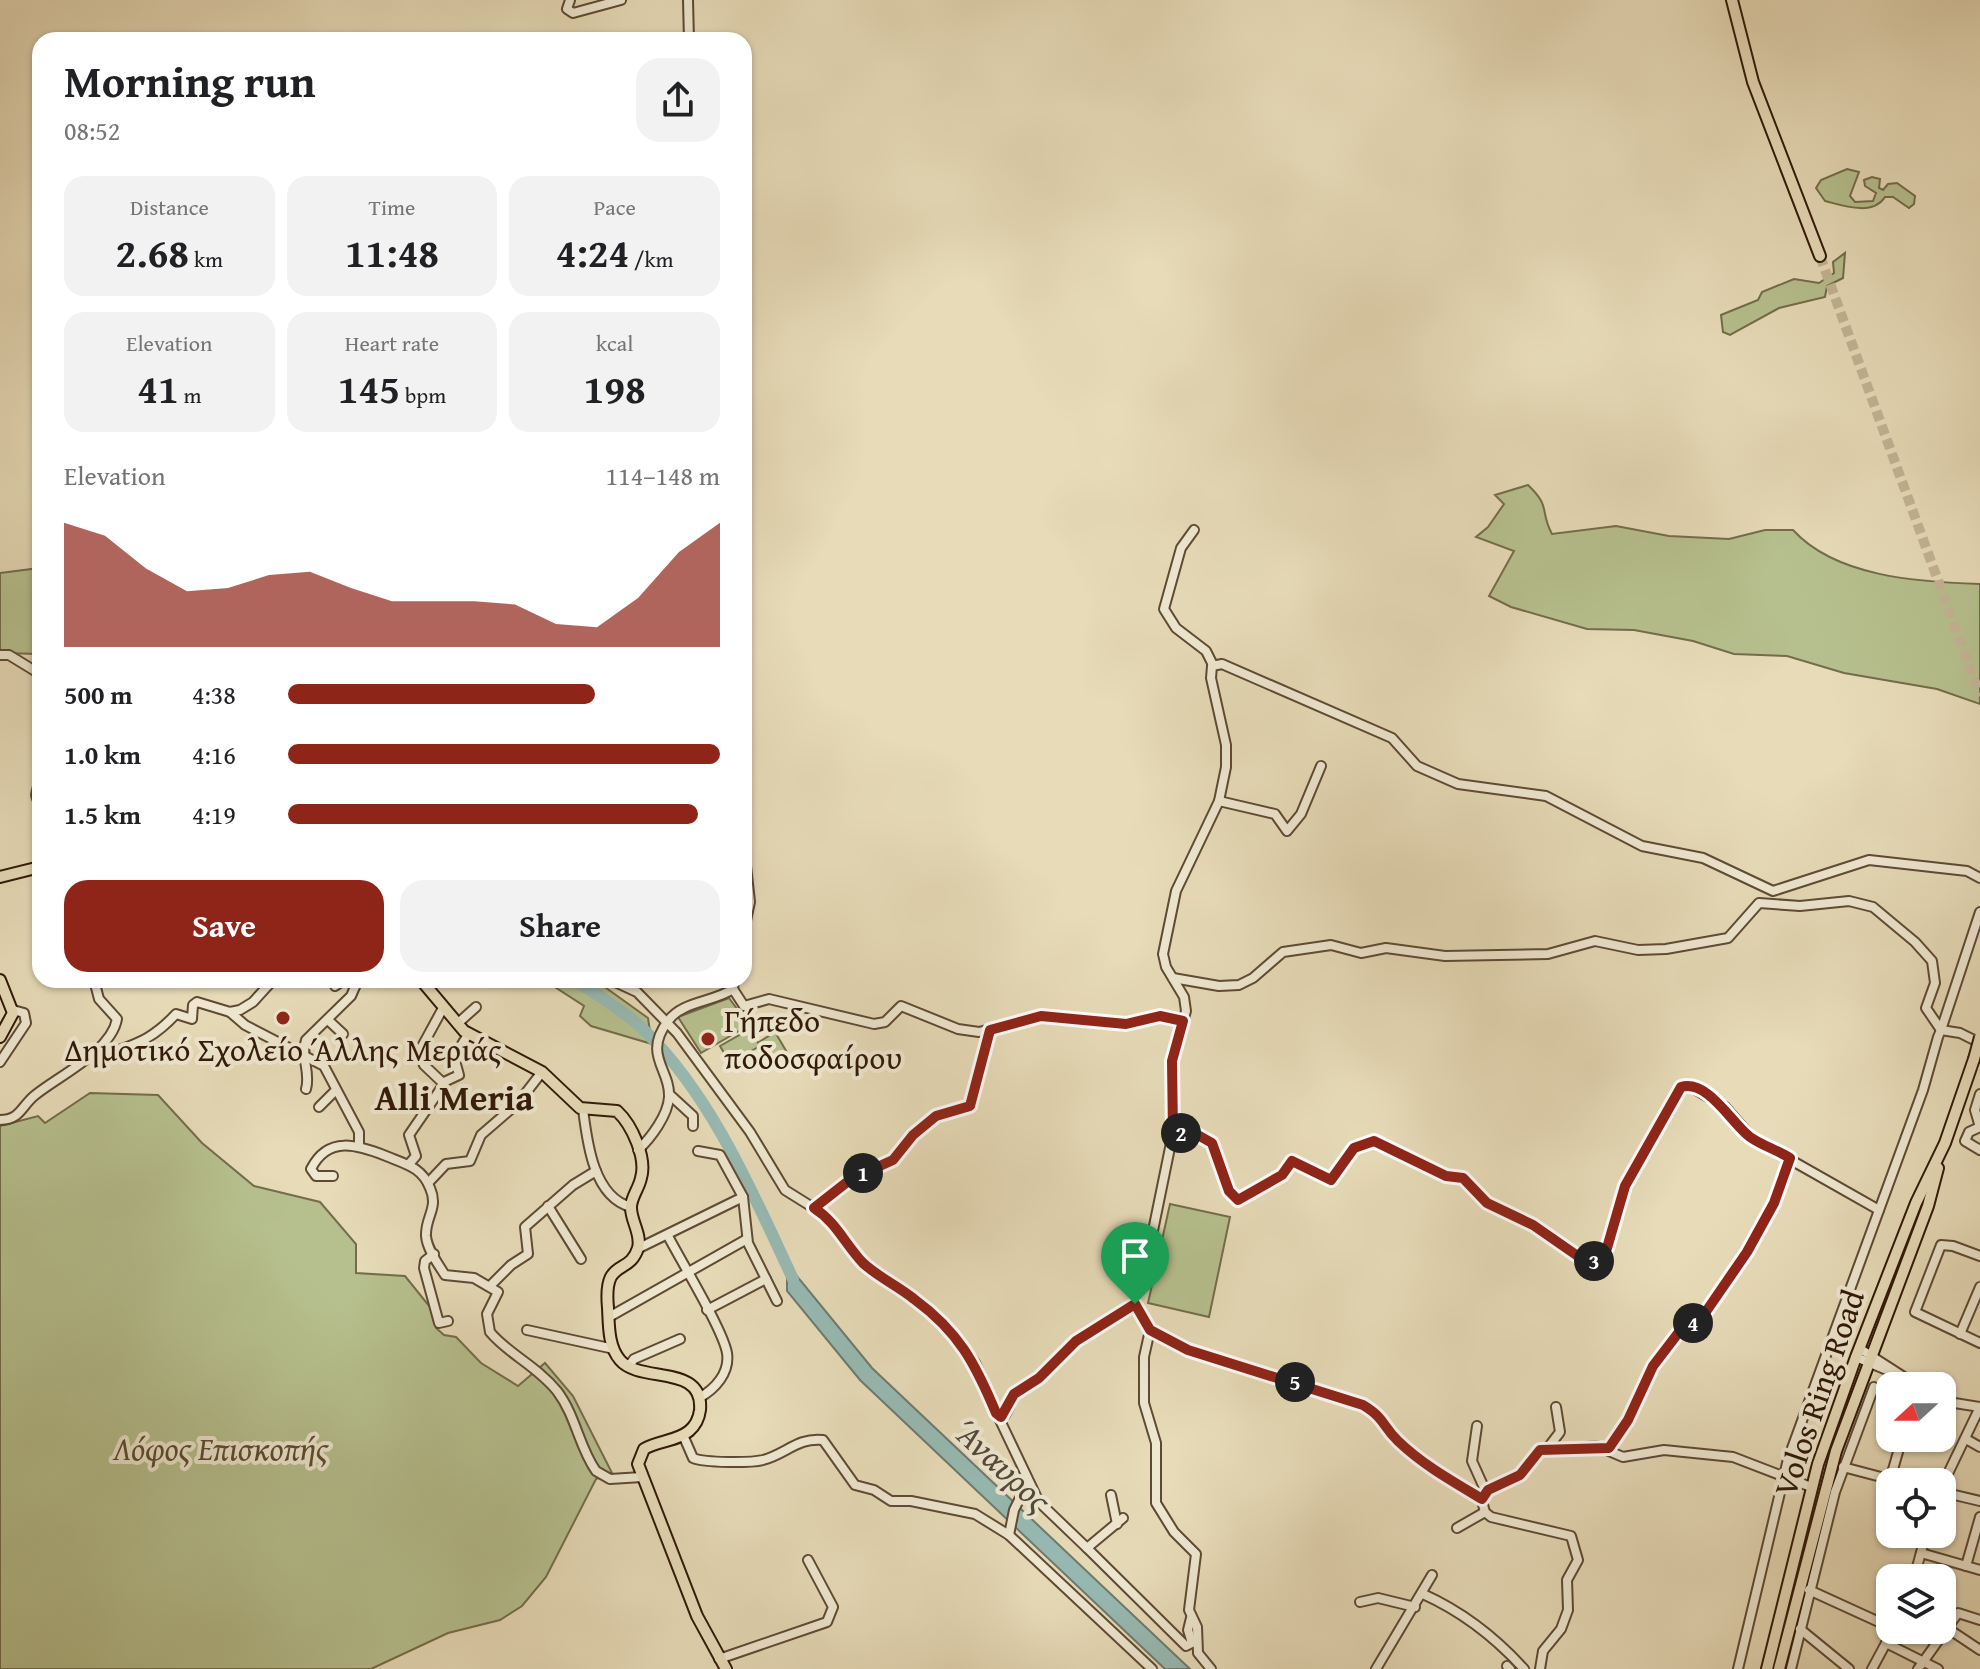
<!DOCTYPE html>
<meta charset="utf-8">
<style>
:root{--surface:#fff;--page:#f2f2f2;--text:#202124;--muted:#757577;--accent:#8f2418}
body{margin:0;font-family:"Gentium Book Plus",serif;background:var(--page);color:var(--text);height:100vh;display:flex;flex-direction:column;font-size:30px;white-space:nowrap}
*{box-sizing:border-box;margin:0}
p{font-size:26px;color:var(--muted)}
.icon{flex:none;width:44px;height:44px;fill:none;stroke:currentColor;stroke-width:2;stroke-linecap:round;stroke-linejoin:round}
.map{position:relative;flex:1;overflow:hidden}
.sheet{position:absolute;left:32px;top:32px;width:720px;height:956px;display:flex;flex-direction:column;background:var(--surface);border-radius:24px;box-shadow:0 2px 6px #0004}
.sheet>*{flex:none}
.needle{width:52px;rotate:249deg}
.fabs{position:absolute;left:1876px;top:1372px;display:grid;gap:16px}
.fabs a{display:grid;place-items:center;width:80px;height:80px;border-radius:16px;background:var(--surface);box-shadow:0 2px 6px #0004;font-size:40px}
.pin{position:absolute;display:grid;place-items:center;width:68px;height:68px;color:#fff;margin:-82px -34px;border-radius:50% 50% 50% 0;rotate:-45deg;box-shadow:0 0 8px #0007}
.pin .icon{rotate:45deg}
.km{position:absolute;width:40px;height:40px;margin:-20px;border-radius:50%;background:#222;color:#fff;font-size:22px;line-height:40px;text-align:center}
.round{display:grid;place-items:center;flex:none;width:84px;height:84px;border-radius:24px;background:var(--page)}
.summary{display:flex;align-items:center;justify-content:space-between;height:136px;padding:0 32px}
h1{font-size:44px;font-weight:600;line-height:60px}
.figures{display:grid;grid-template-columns:repeat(3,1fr);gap:12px;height:136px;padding:8px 32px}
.figures div{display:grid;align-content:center;border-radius:20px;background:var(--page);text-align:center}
.figures b{font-size:40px;font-weight:600}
.figures small{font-size:22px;font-weight:400}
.figures p{font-size:22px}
.chart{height:224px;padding:16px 32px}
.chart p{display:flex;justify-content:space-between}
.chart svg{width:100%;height:144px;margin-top:8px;fill:var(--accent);opacity:.7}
.primary-button{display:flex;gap:16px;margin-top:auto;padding:16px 32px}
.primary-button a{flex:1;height:92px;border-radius:24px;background:var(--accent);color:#fff;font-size:32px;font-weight:600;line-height:92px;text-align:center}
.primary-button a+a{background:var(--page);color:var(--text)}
ul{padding:0 32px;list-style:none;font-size:26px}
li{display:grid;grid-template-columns:128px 96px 1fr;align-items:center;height:60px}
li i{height:20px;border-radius:10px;background:var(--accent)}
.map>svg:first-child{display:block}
.green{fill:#b6c08e;stroke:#746c4b;stroke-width:2}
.water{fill:#97bab3;stroke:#6e7a6f;stroke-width:2}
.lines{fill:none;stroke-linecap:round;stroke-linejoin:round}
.river{stroke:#97bab3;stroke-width:12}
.major-tunnel{stroke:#c3b495;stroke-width:10;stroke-dasharray:10 5;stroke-linecap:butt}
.minor-casing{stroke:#5e4a34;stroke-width:12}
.major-casing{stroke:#311908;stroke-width:14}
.minor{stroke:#efe8d1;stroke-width:8}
.major{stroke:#e7dbb8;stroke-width:10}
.major-bridge-casing{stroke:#311908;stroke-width:14;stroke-linecap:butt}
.major-bridge{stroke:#e7dbb8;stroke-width:10}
.route-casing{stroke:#fff;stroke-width:16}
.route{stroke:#8f2418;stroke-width:10}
.poi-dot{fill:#8f2418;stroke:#efe8d1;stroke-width:3}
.labels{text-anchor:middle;stroke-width:8;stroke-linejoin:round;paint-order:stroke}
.poi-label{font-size:32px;fill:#311908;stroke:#efe8d1;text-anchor:start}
.street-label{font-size:32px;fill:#311908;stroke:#efe8d1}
.park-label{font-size:32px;font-style:italic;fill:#594b30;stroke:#efe8d1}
.water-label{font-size:34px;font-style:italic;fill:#50493b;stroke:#efe8d1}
.quarter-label{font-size:36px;font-weight:bold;fill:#311908;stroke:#efe8d1}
</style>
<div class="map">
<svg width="1980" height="1669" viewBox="0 0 1980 1669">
<rect width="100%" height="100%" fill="#e7dbb8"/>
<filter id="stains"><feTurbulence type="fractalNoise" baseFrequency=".0025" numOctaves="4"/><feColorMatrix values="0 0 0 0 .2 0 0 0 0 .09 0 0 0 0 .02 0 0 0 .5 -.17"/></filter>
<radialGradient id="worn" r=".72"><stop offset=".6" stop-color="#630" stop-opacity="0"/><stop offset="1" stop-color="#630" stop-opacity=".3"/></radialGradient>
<g class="green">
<path d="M1847 169 1859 172 1850 196 1855 202 1873 201 1876 193 1865 186 1864 180 1872 177 1880 179 1879 188 1883 190 1888 184 1897 183 1915 196 1914 204 1909 208 1893 197H1885C1873 216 1844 206 1825 201L1816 188 1821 180Z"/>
<path d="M1845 253 1843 278 1827 286 1825 297 1779 308 1730 335 1723 332 1721 315 1758 300 1762 292 1794 279 1819 283 1834 273 1833 262Z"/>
<path d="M1528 485C1552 508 1539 510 1552 534L1616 526 1669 536 1729 539 1765 530H1793C1836 577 1918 582 1980 584V704L1937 689 1844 673 1787 656 1734 654 1693 641 1634 630 1587 629 1511 607 1489 596 1514 551 1476 537 1488 527 1504 504 1495 495Z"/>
<path d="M40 568V654L0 653V573Z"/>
<path d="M544 980H595L648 1018 652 1044 591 1026 580 1016 584 1006Z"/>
<path d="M729 998 749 1025 701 1053 678 1017Z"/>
<path d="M750 1029 760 1046 730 1063 720 1046Z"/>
<path d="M775 1032 792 1061 776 1070 759 1042Z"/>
<path d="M90 1093 158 1095 202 1143 254 1186 320 1202 356 1244V1273L405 1276 430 1307 436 1328 444 1335 456 1337 481 1363 518 1386 545 1363 573 1396 612 1473 596 1479 546 1577 522 1606 500 1620 448 1633 371 1669H0V1126L38 1116 45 1123Z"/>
<path d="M1170 1204 1230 1217 1209 1317 1148 1303Z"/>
</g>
<path class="water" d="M787 1264 872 1368 1190 1669H1165L860 1380 787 1291Z"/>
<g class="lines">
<path class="river" d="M575 980C598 996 625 1011 645 1031 713 1098 753 1194 793 1279"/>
<path class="major-tunnel" d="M1820 256 1980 696"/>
<defs>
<g id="minor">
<path d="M570 0 567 9 573 13 621 0"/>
<path d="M688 0 689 40"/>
<path d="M1194 530 1181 548 1164 609 1176 628 1206 651 1213 665"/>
<path d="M0 655H9L40 674"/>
<path d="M40 777 36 795 40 807"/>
<path d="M1219 801 1275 814 1287 831 1301 814 1321 766"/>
<path d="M744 848 750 902 744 930"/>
<path d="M1173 978 1219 986 1239 985 1253 978 1283 952 1331 945 1361 953 1386 948 1445 956 1548 954 1595 941 1638 950 1666 949 1728 938 1759 903 1800 906 1849 901 1873 907 1915 942 1932 961 1935 983 1926 1008 1941 1030 1980 912"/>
<path d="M611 980 637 992 677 1033 750 1132 785 1190 825 1215 864 1263 930 1311 951 1331 975 1363 998 1416 1005 1415 1016 1393 1039 1378 1076 1341 1135 1304"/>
<path d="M734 980 733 989 744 1006 769 999 874 1024 885 1022 901 1006 958 1029 979 1032 1041 1016 1126 1024 1160 1016 1183 1021"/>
<path d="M335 986 344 980"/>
<path d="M230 1012 245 1025 324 1066 359 1132V1145"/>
<path d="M328 1020 343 1034"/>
<path d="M457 1024 476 1007"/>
<path d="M89 1056 96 1059C132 1044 148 1044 176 1014L192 1019 193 1005 197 1002 230 1012 240 1010 253 1002 273 980"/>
<path d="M0 1062 26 1023 24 1013 13 1010"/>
<path d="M444 1082 459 1075 454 1057 469 1033"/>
<path d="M306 1089C311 1072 300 1057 306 1040L351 996 358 980"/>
<path d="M669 1094 693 1116V1126"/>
<path d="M319 1107 336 1090"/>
<path d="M583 1109C587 1141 593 1197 631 1207"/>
<path d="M0 1120C20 1120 21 1107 34 1096 58 1076 111 1052 117 1019L99 999 94 980"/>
<path d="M1980 1127 1969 1132 1965 1141 1980 1150"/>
<path d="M1980 1127 1975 1110 1980 1094"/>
<path d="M1173 1133 1196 1134 1212 1143 1229 1191 1238 1200 1282 1175 1292 1161 1331 1180 1354 1148 1376 1141 1446 1176 1463 1178 1487 1203 1533 1225 1582 1259 1593 1262 1607 1248 1625 1186 1677 1091 1688 1085 1725 1107 1752 1138 1879 1210"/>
<path d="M638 1150C651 1138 668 1115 669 1097 671 1070 642 1055 668 1021 682 1001 714 1002 733 989"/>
<path d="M698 1151 720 1155 743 1197 748 1243 777 1301"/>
<path d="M409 1164 416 1156 409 1135 444 1084 424 1065 419 1052 443 1008"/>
<path d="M333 1176H316L311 1169C328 1135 358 1145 386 1156 405 1164 422 1167 430 1188 439 1208 425 1217 426 1236 427 1249 438 1264 445 1275L474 1278 498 1292 487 1314 490 1332C507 1353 537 1366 557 1391 576 1416 579 1447 596 1471L610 1479 642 1477"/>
<path d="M428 1183 446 1164 470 1161 481 1135 518 1103 542 1072"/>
<path d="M548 1206 581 1259"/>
<path d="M814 1208 851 1179 893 1160 913 1135 936 1116 970 1106 990 1030"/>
<path d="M668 1236C681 1261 723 1330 727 1353 730 1373 715 1389 699 1398"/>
<path d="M637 1249 743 1197"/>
<path d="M434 1254 425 1261 424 1268 439 1323 448 1321"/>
<path d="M1980 1256 1953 1246 1941 1245 1915 1312 1980 1343"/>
<path d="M490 1286 511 1265 528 1254 525 1227 573 1185 596 1171"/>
<path d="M707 1310 766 1279"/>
<path d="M609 1317 747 1239"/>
<path d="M527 1330 614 1349"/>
<path d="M1150 1330 1144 1357V1403L1156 1443V1503L1174 1532 1196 1554 1189 1610 1197 1627 1198 1653 1211 1669"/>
<path d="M1960 1334 1980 1287"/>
<path d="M1859 1348 1918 1386"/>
<path d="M1856 1357 1901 1376"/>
<path d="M628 1367 634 1359 680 1339"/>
<path d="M1942 1401 1980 1407"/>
<path d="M998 1416 1039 1502 1087 1548 1123 1518"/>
<path d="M1477 1426 1472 1461 1486 1492"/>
<path d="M683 1435 693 1458C705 1463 750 1463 763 1460 786 1454 798 1437 823 1440L855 1485 874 1490 891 1501H911L975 1514 1009 1535 1152 1669"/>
<path d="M1966 1439 1980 1447"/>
<path d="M1609 1448 1628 1420 1653 1366 1679 1332 1703 1316 1747 1252 1774 1203 1790 1158"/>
<path d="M1547 1449 1560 1432 1556 1407"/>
<path d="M1843 1467 1900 1482"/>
<path d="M1942 1486 1980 1407"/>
<path d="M1942 1492 1980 1501"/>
<path d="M1886 1494 1902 1438"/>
<path d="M1111 1495 1117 1524"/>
<path d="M1482 1499C1453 1481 1423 1465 1398 1441 1382 1426 1386 1419 1363 1405L1188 1350 1150 1330 1135 1304V1285L1147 1260 1173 1133 1172 1061 1186 1011 1184 997 1166 967 1163 954 1176 891 1219 801 1226 767V745L1211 678 1212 666 1222 664 1392 738 1417 766 1458 784 1546 796 1642 846 1703 858 1773 891 1869 860 1967 871 1980 878"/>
<path d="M1457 1528 1485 1512"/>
<path d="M1009 1535 1014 1510 1028 1482"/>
<path d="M1087 1548 1186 1646 1192 1643 1188 1630 1191 1618"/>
<path d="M1921 1553 1980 1570"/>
<path d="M1966 1566 1980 1517"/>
<path d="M1914 1578 1926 1534"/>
<path d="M1809 1590 1890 1627"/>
<path d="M1423 1594C1463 1612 1495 1637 1524 1669"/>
<path d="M1360 1602 1378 1598 1415 1607"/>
<path d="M1947 1628 1980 1650"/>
<path d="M1800 1629 1849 1669"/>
<path d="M1886 1643 1938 1669"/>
<path d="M719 1659 827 1622 833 1607 808 1560"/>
<path d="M1507 1666 1510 1669"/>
<path d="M1376 1669 1432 1575"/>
<path d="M1540 1669 1543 1651 1561 1629 1568 1610 1567 1580 1578 1560 1571 1536 1491 1517 1485 1512 1482 1501 1488 1490 1520 1475 1538 1451 1597 1446 1623 1457 1664 1450 1733 1457 1811 1487"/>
<path d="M1738 1669 1788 1459 1923 1090 1938 1037 1941 1030 1960 1033 1980 1043"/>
<path d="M1791 1669 1835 1492 1874 1387"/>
<path d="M1872 1669 1893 1630"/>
<path d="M1918 1669 1958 1613 1980 1620"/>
</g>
<g id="major">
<path d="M1732 0 1753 82 1820 256"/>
<path d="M0 877 40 867"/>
<path d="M0 980 13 1013 0 1037"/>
<path d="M421 980 464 1031 542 1072 580 1108 617 1111C632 1125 647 1158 641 1178 639 1188 632 1196 631 1206 630 1220 642 1234 638 1248 629 1277 603 1256 608 1308 609 1325 608 1346 620 1360 640 1384 704 1363 700 1410 699 1418 695 1426 689 1431 677 1441 658 1441 644 1449L638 1464 697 1616 726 1669"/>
<path d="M1767 1669 1818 1464 1856 1357 1916 1203 1945 1143 1974 1059"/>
<path d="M1779 1669 1836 1451 1928 1206 1938 1168"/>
</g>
</defs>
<use href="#minor" class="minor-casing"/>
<use href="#major" class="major-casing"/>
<use href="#minor" class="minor"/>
<use href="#major" class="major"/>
<defs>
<path id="major-bridge" d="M1974 1059 1980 1037"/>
</defs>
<use href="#major-bridge" class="major-bridge-casing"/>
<use href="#major-bridge" class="major-bridge"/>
</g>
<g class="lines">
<defs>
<path id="route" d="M1041 1016 1126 1024 1160 1016 1183 1021 1172 1061 1173 1133 1196 1134 1212 1143 1229 1191 1238 1200 1282 1175 1292 1161 1331 1180 1354 1148 1374 1141 1446 1176 1463 1178 1487 1203 1533 1225 1582 1259 1593 1262 1607 1248 1625 1186 1681 1087C1708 1079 1732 1124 1750 1137 1763 1146 1777 1150 1790 1158L1774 1203 1747 1252 1703 1316 1679 1332 1653 1366 1628 1420 1609 1448 1540 1450 1520 1475 1488 1490 1482 1499C1452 1481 1423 1465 1398 1441 1382 1426 1386 1419 1363 1405L1188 1350 1150 1330 1135 1304 1076 1341 1039 1378 1014 1394 1001 1417 996 1413C975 1363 959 1332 914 1299 898 1286 878 1277 863 1263 845 1244 836 1222 814 1208L851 1179 893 1160 913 1135 936 1116 970 1106 990 1030Z"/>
</defs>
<use href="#route" class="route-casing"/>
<use href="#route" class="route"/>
</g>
<g class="poi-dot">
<circle cx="283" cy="1018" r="8"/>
<circle cx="708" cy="1039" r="8"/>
</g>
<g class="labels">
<g class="poi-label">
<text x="724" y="1032">Γήπεδο<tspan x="724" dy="37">ποδοσφαίρου</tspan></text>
<text x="283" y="1061" text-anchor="middle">Δημοτικό Σχολείο Άλλης Μεριάς</text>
</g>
<g class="street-label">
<text transform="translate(1819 1393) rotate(-71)" y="11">Volos Ring Road</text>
</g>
<g class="park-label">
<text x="221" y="1460">Λόφος Επισκοπής</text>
</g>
<g class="water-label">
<text transform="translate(1003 1466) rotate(43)" y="12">Άναυρος</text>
</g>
<g class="quarter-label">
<text x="454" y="1110">Alli Meria</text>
</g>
</g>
<rect width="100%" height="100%" filter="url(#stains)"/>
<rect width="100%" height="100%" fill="url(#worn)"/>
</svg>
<div class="fabs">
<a><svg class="needle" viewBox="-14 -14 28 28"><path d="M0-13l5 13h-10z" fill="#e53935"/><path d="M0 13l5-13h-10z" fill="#757577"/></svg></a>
<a><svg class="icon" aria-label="locate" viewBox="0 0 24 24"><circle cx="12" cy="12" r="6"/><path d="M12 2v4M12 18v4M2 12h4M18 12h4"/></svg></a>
<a><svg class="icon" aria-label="layers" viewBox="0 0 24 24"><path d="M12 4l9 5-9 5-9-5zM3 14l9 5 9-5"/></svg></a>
</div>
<div class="pin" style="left:1135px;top:1304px;background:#1e9e55"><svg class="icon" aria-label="arrive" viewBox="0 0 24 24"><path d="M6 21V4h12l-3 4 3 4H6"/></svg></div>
<b class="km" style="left:863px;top:1173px">1</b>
<b class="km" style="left:1181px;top:1133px">2</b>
<b class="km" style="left:1594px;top:1261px">3</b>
<b class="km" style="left:1693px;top:1323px">4</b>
<b class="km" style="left:1295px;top:1382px">5</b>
<section class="sheet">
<div class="summary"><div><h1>Morning run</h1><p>08:52</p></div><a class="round"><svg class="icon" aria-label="share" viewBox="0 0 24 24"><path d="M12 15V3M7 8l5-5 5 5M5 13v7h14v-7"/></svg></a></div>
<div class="figures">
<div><p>Distance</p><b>2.68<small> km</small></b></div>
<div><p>Time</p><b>11:48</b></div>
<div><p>Pace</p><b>4:24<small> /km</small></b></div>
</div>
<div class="figures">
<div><p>Elevation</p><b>41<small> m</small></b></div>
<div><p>Heart rate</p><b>145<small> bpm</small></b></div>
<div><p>kcal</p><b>198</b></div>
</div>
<div class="chart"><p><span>Elevation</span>114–148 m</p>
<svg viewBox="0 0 160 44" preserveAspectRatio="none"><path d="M0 44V6L10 10L20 20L30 27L40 26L50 22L60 21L70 26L80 30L90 30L100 30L110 31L120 37L130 38L140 29L150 15L160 6V44z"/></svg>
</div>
<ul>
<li><b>500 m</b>4:38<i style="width:71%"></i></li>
<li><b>1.0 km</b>4:16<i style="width:100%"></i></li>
<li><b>1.5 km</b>4:19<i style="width:95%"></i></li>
</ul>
<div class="primary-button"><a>Save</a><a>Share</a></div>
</section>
</div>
